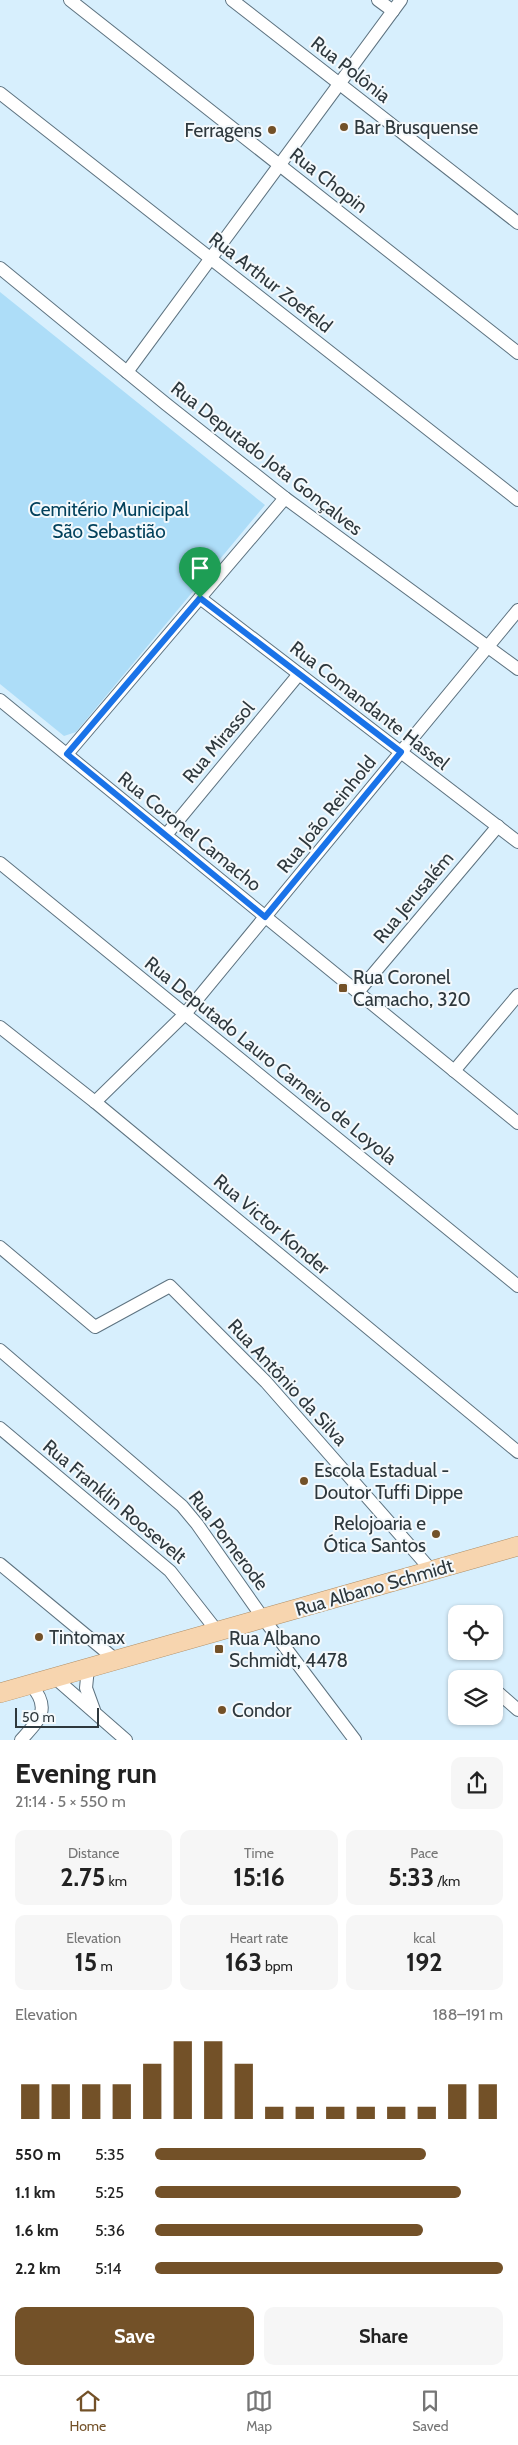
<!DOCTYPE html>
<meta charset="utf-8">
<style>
:root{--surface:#fff;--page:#f6f6f6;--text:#222;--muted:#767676;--line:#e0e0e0;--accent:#735128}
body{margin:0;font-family:Cabin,sans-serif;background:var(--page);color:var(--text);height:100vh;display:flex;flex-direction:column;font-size:19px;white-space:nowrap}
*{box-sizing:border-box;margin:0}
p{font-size:16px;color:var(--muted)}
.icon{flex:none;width:28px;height:28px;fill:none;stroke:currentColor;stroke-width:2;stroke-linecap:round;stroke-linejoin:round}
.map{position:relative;height:1740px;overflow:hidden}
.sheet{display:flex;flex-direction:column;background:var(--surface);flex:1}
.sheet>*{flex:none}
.fabs{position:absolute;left:448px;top:1605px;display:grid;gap:10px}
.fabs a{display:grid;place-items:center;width:55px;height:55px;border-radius:10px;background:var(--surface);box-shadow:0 1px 4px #0004;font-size:25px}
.scale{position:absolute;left:15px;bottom:12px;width:84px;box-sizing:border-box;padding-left:5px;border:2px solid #2e383d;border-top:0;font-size:14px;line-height:18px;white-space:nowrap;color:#2e383d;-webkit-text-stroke:4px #f4f9fc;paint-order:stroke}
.pin{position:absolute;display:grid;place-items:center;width:42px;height:42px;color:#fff;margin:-51px -21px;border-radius:50% 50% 50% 0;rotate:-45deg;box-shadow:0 0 5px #0007}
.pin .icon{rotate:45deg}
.round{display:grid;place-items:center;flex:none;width:52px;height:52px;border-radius:10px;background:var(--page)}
.overview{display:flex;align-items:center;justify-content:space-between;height:85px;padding:0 15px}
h1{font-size:28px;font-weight:700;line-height:38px}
.metrics{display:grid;grid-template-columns:repeat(3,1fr);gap:8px;height:85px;padding:5px 15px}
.metrics div{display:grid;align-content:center;border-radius:10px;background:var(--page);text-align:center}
.metrics b{font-size:25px;font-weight:700}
.metrics small{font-size:14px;font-weight:400}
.metrics p{font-size:14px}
.chart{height:140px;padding:10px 15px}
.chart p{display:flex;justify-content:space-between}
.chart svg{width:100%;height:90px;margin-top:5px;stroke:var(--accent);stroke-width:6}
.button{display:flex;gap:10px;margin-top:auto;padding:10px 15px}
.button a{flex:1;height:58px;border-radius:10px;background:var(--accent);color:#fff;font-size:20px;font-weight:700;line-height:58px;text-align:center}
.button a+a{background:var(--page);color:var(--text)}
ul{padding:0 15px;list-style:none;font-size:16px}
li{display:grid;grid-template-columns:80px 60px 1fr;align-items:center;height:38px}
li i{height:12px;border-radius:6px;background:var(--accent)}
.tab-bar{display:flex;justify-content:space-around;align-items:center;height:70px;border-top:1px solid var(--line);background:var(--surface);font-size:14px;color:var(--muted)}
.tab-bar a{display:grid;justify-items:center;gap:2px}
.tab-bar .current{color:var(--accent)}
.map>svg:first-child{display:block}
.green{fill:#adddf8}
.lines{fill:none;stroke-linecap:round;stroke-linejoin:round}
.street-casing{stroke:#5e7380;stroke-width:14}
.primary-casing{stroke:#ad8c64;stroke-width:20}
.street{stroke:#fff;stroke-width:12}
.primary{stroke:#f7d5af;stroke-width:19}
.route-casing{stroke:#fff;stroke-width:10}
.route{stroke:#1a73e8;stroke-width:6}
.poi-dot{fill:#735128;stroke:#f4f9fc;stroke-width:2}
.labels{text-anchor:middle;stroke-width:4;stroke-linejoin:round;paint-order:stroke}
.street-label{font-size:19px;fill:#2e383d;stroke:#f4f9fc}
.poi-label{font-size:19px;fill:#2e383d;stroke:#f4f9fc;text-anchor:start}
.park-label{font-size:19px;fill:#02415c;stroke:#f4f9fc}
</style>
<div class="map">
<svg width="518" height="1740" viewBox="0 0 518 1740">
<rect width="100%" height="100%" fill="#d7effd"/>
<path class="green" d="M0 292 265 505 76 732 64 736 0 684Z"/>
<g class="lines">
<defs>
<g id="street">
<path d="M70 0 518 353"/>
<path d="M232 0 518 223"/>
<path d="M378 0 393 11"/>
<path d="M0 93 518 500"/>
<path d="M0 268 166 404 285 498 518 669"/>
<path d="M127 372 401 0"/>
<path d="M200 598 518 842"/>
<path d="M0 700 518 1123"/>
<path d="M67 754 285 498"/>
<path d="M166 835 299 674"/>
<path d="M0 863 518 1286"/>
<path d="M358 992 498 826"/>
<path d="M0 1027 95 1102 518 1452"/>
<path d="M454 1071 518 995"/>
<path d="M95 1102 185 1014 518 610"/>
<path d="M0 1247 95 1327 170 1286 266 1382 432 1571"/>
<path d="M0 1350 182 1506 197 1524 263 1618 355 1740"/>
<path d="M0 1428 170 1571 217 1631"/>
<path d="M0 1564 116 1660"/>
<path d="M88 1668 86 1688 94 1710"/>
<path d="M55 1678 126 1740"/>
<path d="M494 1689 518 1710"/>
<path d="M21 1740C39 1720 52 1709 31 1685"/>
</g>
<path id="primary" d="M0 1693 518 1546"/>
</defs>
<use href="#street" class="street-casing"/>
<use href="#primary" class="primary-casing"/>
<use href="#street" class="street"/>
<use href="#primary" class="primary"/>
</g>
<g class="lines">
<defs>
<path id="route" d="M200 598 401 752 265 917 67 754Z"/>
</defs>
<use href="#route" class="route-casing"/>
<use href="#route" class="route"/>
</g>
<g class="poi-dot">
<circle cx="344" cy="127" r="5"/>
<circle cx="272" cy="130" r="5"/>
<rect x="338" y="983" width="10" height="10" rx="2.5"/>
<circle cx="304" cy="1481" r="5"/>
<circle cx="436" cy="1534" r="5"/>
<circle cx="39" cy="1637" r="5"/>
<rect x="214" y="1644" width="10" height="10" rx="2.5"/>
<circle cx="222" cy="1710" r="5"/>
</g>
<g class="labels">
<g class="street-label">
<text transform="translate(351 69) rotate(38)" y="7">Rua Polônia</text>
<text transform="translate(329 180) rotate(38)" y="7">Rua Chopin</text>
<text transform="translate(271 282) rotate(38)" y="7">Rua Arthur Zoefeld</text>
<text transform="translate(267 458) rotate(38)" y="7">Rua Deputado Jota Gonçalves</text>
<text transform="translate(370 705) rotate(38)" y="7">Rua Comandante Hassel</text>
<text transform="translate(218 742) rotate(-50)" y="7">Rua Mirassol</text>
<text transform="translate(326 814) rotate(-51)" y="7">Rua João Reinhold</text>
<text transform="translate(190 831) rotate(39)" y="7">Rua Coronel Camacho</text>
<text transform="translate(413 897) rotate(-50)" y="7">Rua Jerusalém</text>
<text transform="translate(271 1060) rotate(39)" y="7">Rua Deputado Lauro Carneiro de Loyola</text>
<text transform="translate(272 1224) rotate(40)" y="7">Rua Victor Konder</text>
<text transform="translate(288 1382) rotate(47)" y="7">Rua Antônio da Silva</text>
<text transform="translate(115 1501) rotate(40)" y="7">Rua Franklin Roosevelt</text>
<text transform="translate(229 1540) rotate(53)" y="7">Rua Pomerode</text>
<text transform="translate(374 1587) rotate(-16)" y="7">Rua Albano Schmidt</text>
</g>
<g class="poi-label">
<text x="354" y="134">Bar Brusquense</text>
<text x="262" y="137" text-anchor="end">Ferragens</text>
<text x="353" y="984">Rua Coronel<tspan x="353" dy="22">Camacho, 320</tspan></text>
<text x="314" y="1477">Escola Estadual -<tspan x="314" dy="22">Doutor Tuffi Dippe</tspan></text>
<text x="426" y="1530" text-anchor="end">Relojoaria e<tspan x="426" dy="22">Ótica Santos</tspan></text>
<text x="49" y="1644">Tintomax</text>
<text x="229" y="1645">Rua Albano<tspan x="229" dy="22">Schmidt, 4478</tspan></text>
<text x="232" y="1717">Condor</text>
</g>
<g class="park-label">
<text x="109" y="516">Cemitério Municipal<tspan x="109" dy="22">São Sebastião</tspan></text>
</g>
</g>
</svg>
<div class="fabs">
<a><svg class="icon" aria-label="locate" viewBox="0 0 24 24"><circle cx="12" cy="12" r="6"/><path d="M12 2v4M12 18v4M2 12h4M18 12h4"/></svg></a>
<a><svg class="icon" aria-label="layers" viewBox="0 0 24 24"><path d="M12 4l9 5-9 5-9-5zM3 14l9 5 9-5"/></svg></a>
</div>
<div class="scale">50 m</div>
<div class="pin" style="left:200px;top:598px;background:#1e9e55"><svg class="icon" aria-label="arrive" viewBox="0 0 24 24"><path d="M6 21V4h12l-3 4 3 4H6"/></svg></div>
</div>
<section class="sheet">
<div class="overview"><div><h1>Evening run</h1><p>21:14 · 5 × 550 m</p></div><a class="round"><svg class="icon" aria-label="share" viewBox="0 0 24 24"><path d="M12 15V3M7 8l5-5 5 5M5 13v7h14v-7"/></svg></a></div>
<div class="metrics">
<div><p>Distance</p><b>2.75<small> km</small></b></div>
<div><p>Time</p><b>15:16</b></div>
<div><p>Pace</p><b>5:33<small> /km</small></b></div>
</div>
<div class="metrics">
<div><p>Elevation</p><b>15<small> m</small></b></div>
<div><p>Heart rate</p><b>163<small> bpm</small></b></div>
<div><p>kcal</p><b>192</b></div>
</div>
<div class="chart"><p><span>Elevation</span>188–191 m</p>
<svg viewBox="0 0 160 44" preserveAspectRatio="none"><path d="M5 44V27M15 44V27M25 44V27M35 44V27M45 44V17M55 44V6M65 44V6M75 44V17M85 44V38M95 44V38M105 44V38M115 44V38M125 44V38M135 44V38M145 44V27M155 44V27"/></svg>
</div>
<ul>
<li><b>550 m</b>5:35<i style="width:78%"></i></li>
<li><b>1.1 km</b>5:25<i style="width:88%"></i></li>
<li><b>1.6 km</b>5:36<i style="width:77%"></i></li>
<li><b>2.2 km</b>5:14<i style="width:100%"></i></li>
</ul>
<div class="button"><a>Save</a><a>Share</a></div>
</section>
<nav class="tab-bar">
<a class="current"><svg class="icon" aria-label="home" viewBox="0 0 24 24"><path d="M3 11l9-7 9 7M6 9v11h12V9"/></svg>Home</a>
<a><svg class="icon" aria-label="map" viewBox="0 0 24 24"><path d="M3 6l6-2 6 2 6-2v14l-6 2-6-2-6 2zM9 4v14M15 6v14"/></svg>Map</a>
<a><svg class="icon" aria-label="saved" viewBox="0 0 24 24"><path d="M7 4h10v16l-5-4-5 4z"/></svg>Saved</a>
</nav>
